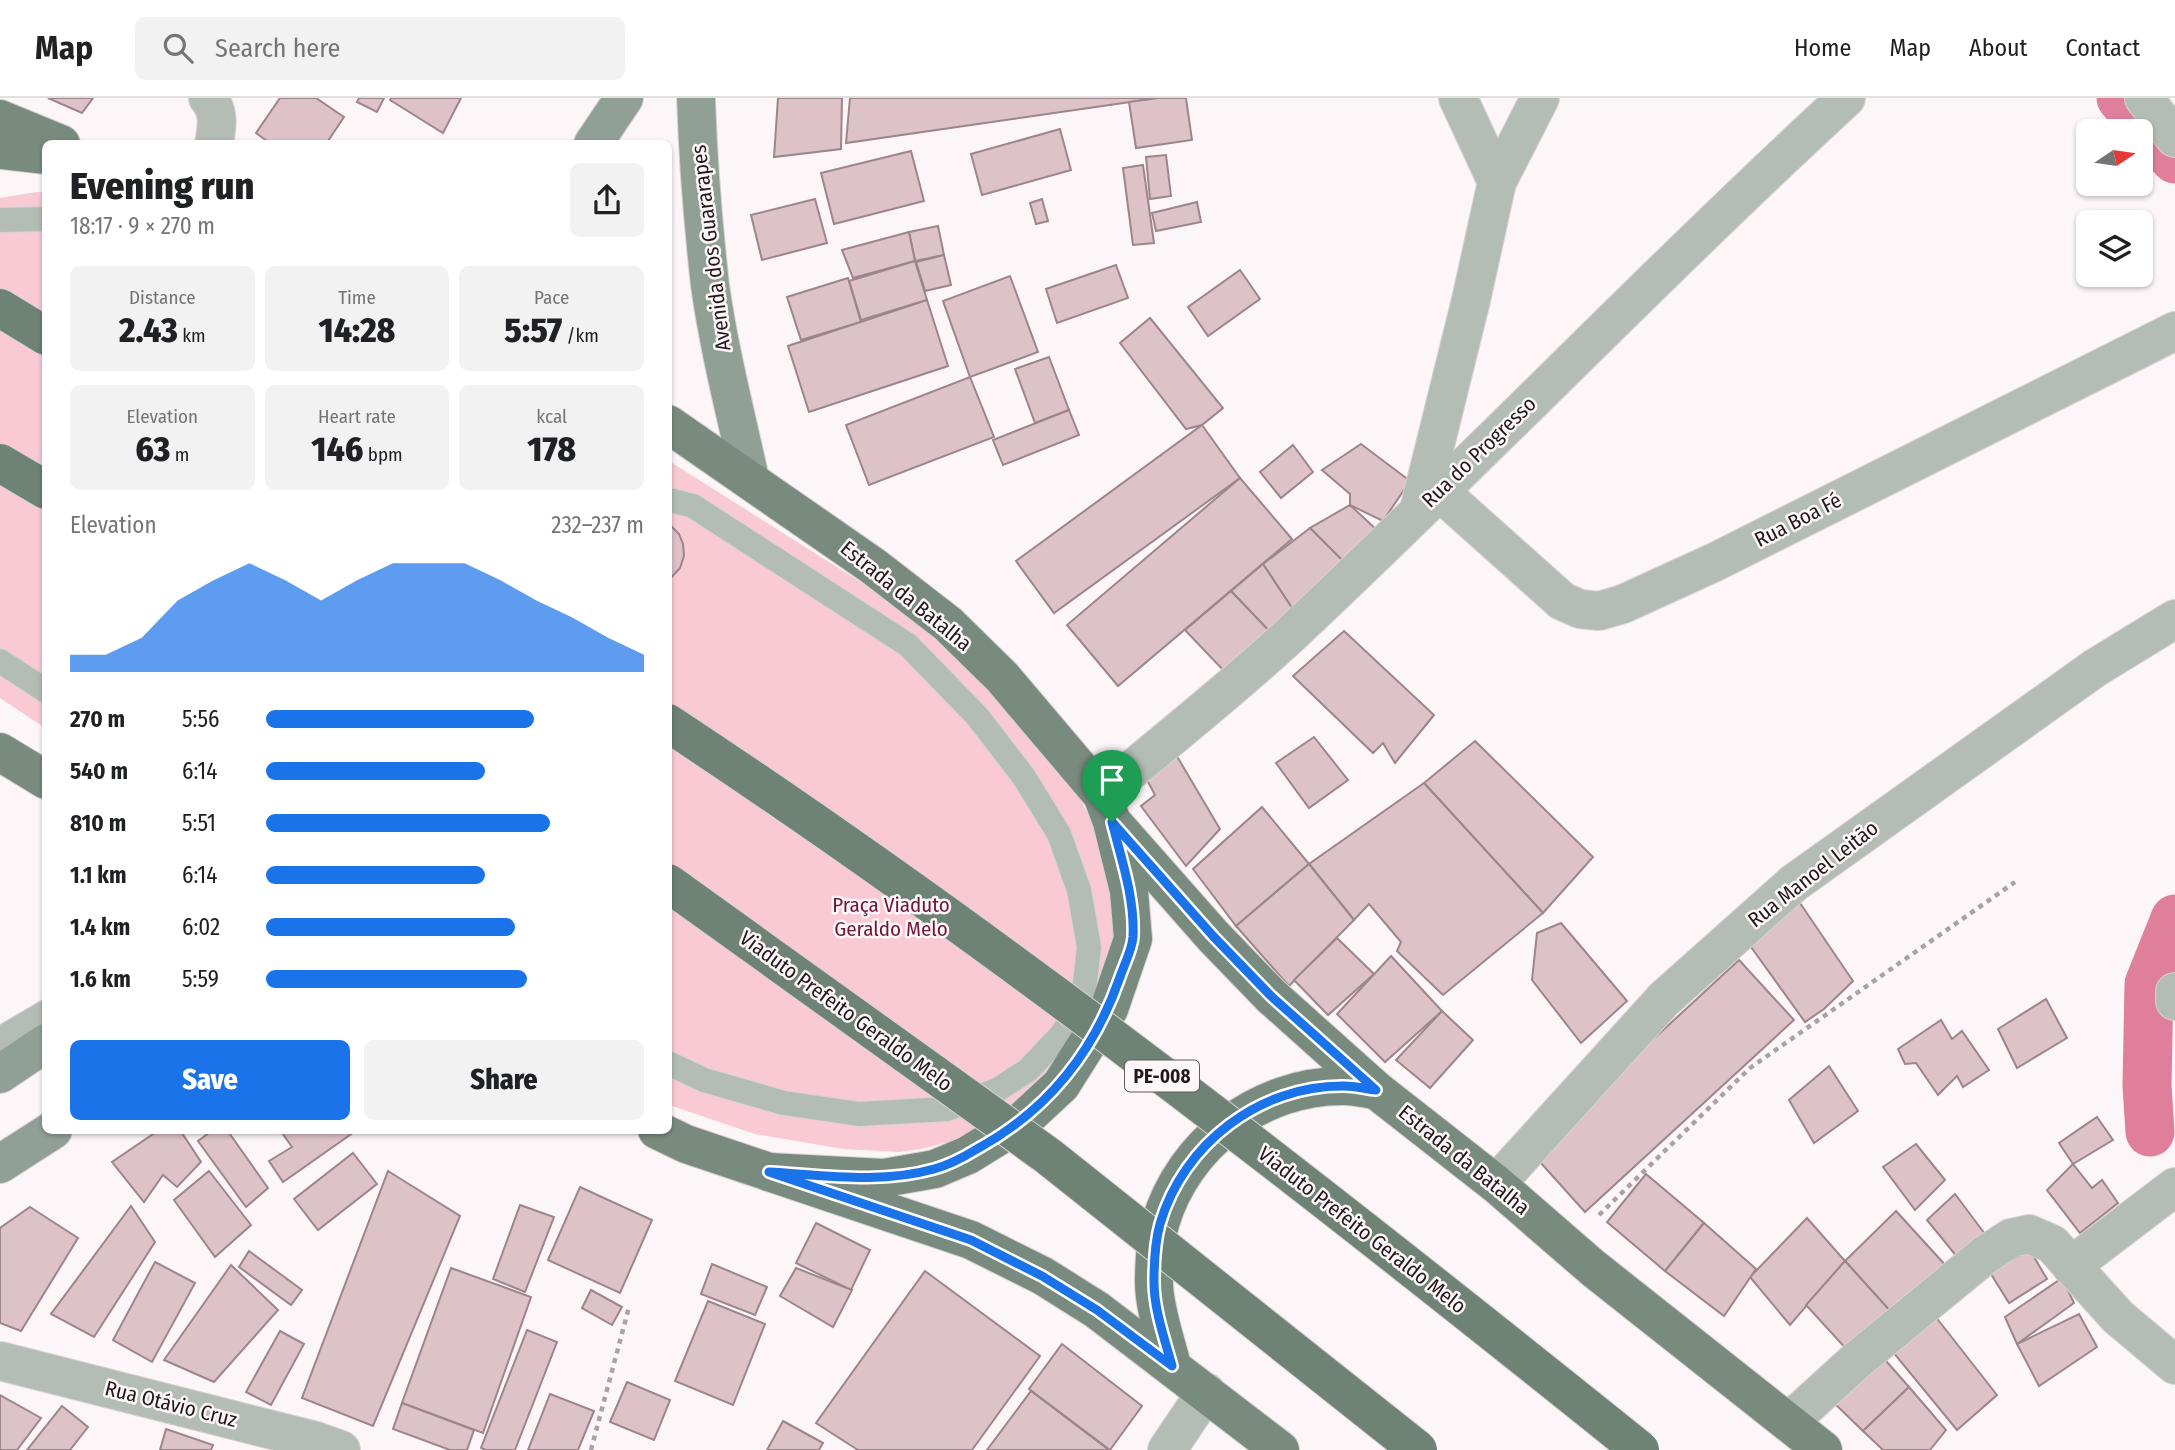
<!DOCTYPE html>
<meta charset="utf-8">
<style>
:root{--surface:#fff;--page:#f2f2f2;--text:#202124;--muted:#757577;--line:#e0e0e0;--accent:#1a73e8}
body{margin:0;font-family:"Fira Sans Condensed",sans-serif;background:var(--page);color:var(--text);height:100vh;display:flex;flex-direction:column;font-size:26px;white-space:nowrap}
*{box-sizing:border-box;margin:0}
p{font-size:23px;color:var(--muted)}
.icon{flex:none;width:38px;height:38px;fill:none;stroke:currentColor;stroke-width:2;stroke-linecap:round;stroke-linejoin:round}
.map{position:relative;flex:1;overflow:hidden}
.sheet{position:absolute;left:42px;top:42px;width:630px;height:994px;display:flex;flex-direction:column;background:var(--surface);border-radius:10px;box-shadow:0 2px 5px #0004}
.sheet>*{flex:none}
.needle{width:46px;rotate:77deg}
.fabs{position:absolute;left:2076px;top:21px;display:grid;gap:14px}
.fabs a{display:grid;place-items:center;width:77px;height:77px;border-radius:10px;background:var(--surface);box-shadow:0 2px 5px #0004;font-size:35px}
.pin{position:absolute;display:grid;place-items:center;width:60px;height:60px;color:#fff;margin:-72px -30px;border-radius:50% 50% 50% 0;rotate:-45deg;box-shadow:0 0 7px #0007}
.pin .icon{rotate:45deg}
.round{display:grid;place-items:center;flex:none;width:74px;height:74px;border-radius:10px;background:var(--page)}
.headline{display:flex;align-items:center;justify-content:space-between;height:119px;padding:0 28px}
h1{font-size:38px;font-weight:800;line-height:52px}
.metrics{display:grid;grid-template-columns:repeat(3,1fr);gap:10px;height:119px;padding:7px 28px}
.metrics div{display:grid;align-content:center;border-radius:10px;background:var(--page);text-align:center}
.metrics b{font-size:35px;font-weight:800}
.metrics small{font-size:19px;font-weight:400}
.metrics p{font-size:19px}
.chart{height:196px;padding:14px 28px}
.chart p{display:flex;justify-content:space-between}
.chart svg{width:100%;height:126px;margin-top:7px;fill:var(--accent);opacity:.7}
.button{display:flex;gap:14px;margin-top:auto;padding:14px 28px}
.button a{flex:1;height:80px;border-radius:10px;background:var(--accent);color:#fff;font-size:28px;font-weight:800;line-height:80px;text-align:center}
.button a+a{background:var(--page);color:var(--text)}
ul{padding:0 28px;list-style:none;font-size:23px}
li{display:grid;grid-template-columns:112px 84px 1fr;align-items:center;height:52px}
li i{height:18px;border-radius:9px;background:var(--accent)}
header{display:flex;align-items:center;gap:42px;box-sizing:border-box;height:98px;padding:0 35px;background:var(--surface);border-bottom:2px solid var(--line)}
header strong{font-size:33px}
nav{display:flex;gap:38px;margin-inline-start:auto;font-size:24px}
.search{width:490px;height:63px;background:var(--page);display:flex;align-items:center;gap:18px;box-sizing:border-box;padding:0 24px;border-radius:10px;color:var(--muted);font-size:26px}
.map>svg:first-child{display:block}
.green{fill:#f9c9d4}
.lines{fill:none;stroke-linecap:round;stroke-linejoin:round}
.canal{stroke:#df7f9b;stroke-width:49}
.building{fill:#ddc2c8;stroke:#9e858b;stroke-width:2}
.service-casing{stroke:#d9d2d5;stroke-width:26}
.minor-casing{stroke:#d9d2d5;stroke-width:40}
.secondary-casing{stroke:#d9d2d5;stroke-width:40}
.primary-casing{stroke:#d9d2d5;stroke-width:40}
.trunk-casing{stroke:#d9d2d5;stroke-width:40}
.path{stroke:#a9a1a4;stroke-width:4.5;stroke-dasharray:5 5;stroke-linecap:butt}
.service{stroke:#b3bdb6;stroke-width:24}
.minor{stroke:#b3bdb6;stroke-width:38}
.secondary{stroke:#91a096;stroke-width:38}
.primary{stroke:#798b7f;stroke-width:38}
.trunk{stroke:#6e8276;stroke-width:38}
.trunk-bridge-casing{stroke:#d9d2d5;stroke-width:40;stroke-linecap:butt}
.trunk-bridge{stroke:#6e8276;stroke-width:38}
.route-casing{stroke:#fff;stroke-width:14}
.route{stroke:#1a73e8;stroke-width:9}
.labels{text-anchor:middle;stroke-width:5;stroke-linejoin:round;paint-order:stroke}
.shield{fill:#fcf6f8;stroke:#635b5d;stroke-width:2}
.shield-label{font-size:19px;font-weight:bold;fill:#22181b}
.street-label{font-size:21px;fill:#22181b;stroke:#fcf6f8}
.park-label{font-size:21px;fill:#6e1839;stroke:#fcf6f8}
</style>
<header>
<strong>Map</strong>
<div class="search"><svg class="icon" aria-label="search" viewBox="0 0 24 24"><circle cx="10" cy="10" r="6"/><path d="M15 15l6 6"/></svg>Search here</div>
<nav><a>Home</a><a>Map</a><a>About</a><a>Contact</a></nav>
</header>
<div class="map">
<svg width="2175" height="1352" viewBox="0 0 2175 1352">
<rect width="100%" height="100%" fill="#fcf6f8"/>
<g class="green">
<path d="M36 94H45V630L0 600V100Z"/>
<path d="M669 363 913 517 993 590 1078 697 1106 751 1125 838 1064 963 1007 1014 964 1040 921 1051 899 1054 843 1051 755 1036 669 1007Z"/>
</g>
<g class="lines">
<g class="canal">
<path d="M2121 0 2175 61"/>
<path d="M2150 1034 2147 988 2149 886 2175 821"/>
</g>
</g>
<g class="building">
<path d="M48 0H93L82 15Z"/>
<path d="M280 0H316L344 19 326 46H271L256 35Z"/>
<path d="M359 0H384L377 14 357 4Z"/>
<path d="M391 0H461L443 35 390 2Z"/>
<path d="M778 0H842L841 51 774 59Z"/>
<path d="M850 0H1158L846 45Z"/>
<path d="M1158 0H1186L1192 42 1136 50 1129 4Z"/>
<path d="M1060 31 1071 72 982 97 971 56Z"/>
<path d="M911 53 924 103 834 126 821 75Z"/>
<path d="M1166 57 1171 98 1150 101 1146 59Z"/>
<path d="M1143 67 1154 145 1133 147 1123 70Z"/>
<path d="M815 101 827 145 762 162 751 117Z"/>
<path d="M1042 101 1048 123 1036 126 1030 105Z"/>
<path d="M1197 104 1201 124 1156 133 1152 115Z"/>
<path d="M938 128 944 157 915 163 909 134Z"/>
<path d="M909 134 915 163 853 180 842 152Z"/>
<path d="M944 157 951 187 925 193 916 164Z"/>
<path d="M915 163 927 202 861 222 849 183Z"/>
<path d="M1116 167 1128 200 1057 225 1046 191Z"/>
<path d="M1240 172 1260 201 1208 238 1188 209Z"/>
<path d="M1010 178 1038 254 970 279 943 203Z"/>
<path d="M848 180 861 224 801 242 787 199Z"/>
<path d="M927 202 948 268 809 314 788 248Z"/>
<path d="M1150 220 1223 310 1202 327 1186 331 1120 245Z"/>
<path d="M1049 259 1069 312 1035 325 1015 271Z"/>
<path d="M970 279 994 339 869 387 846 327Z"/>
<path d="M1069 312 1079 337 1003 367 993 342Z"/>
<path d="M1202 327 1240 380 1054 515 1016 463Z"/>
<path d="M1361 346 1410 383 1383 423 1350 407V396L1322 372Z"/>
<path d="M1293 347 1313 374 1281 400 1260 374Z"/>
<path d="M1240 380 1292 441 1118 588 1067 527Z"/>
<path d="M1350 407 1378 433 1346 466 1310 430Z"/>
<path d="M668 425 679 436 683 446 684 458 680 470 668 483Z"/>
<path d="M1310 430 1346 466 1296 516 1263 466Z"/>
<path d="M1263 466 1296 516 1272 536 1231 493Z"/>
<path d="M1231 493 1272 536 1224 573 1185 532Z"/>
<path d="M1344 533 1434 617 1395 665 1383 645 1373 655 1293 578Z"/>
<path d="M1314 639 1348 682 1309 710 1276 665Z"/>
<path d="M1475 643 1593 759 1543 815 1424 685Z"/>
<path d="M1175 655 1220 731 1186 768 1141 708 1155 697 1146 680Z"/>
<path d="M1424 685 1543 815 1443 897 1397 853 1401 844 1369 806 1354 822 1309 766Z"/>
<path d="M1262 709 1309 766 1236 828 1193 771Z"/>
<path d="M1309 766 1354 822 1289 888 1236 828Z"/>
<path d="M1800 805 1853 883 1824 911 1805 924 1746 842Z"/>
<path d="M1561 825 1627 903 1581 945 1532 882 1537 835Z"/>
<path d="M1337 840 1374 876 1328 917 1294 882Z"/>
<path d="M1391 858 1442 913 1385 964 1337 916Z"/>
<path d="M1739 862 1794 922 1585 1114 1531 1054Z"/>
<path d="M2046 901 2067 940 2017 970 1998 931Z"/>
<path d="M1442 913 1473 942 1430 990 1396 962Z"/>
<path d="M1941 922 1952 941 1962 933 1989 972 1963 989 1957 978 1938 997 1916 965 1905 966 1898 951Z"/>
<path d="M1829 968 1858 1013 1814 1045 1789 1002Z"/>
<path d="M2097 1019 2113 1042 2073 1066 2059 1045Z"/>
<path d="M159 1032H180L201 1064 177 1089 163 1077 144 1104 112 1064Z"/>
<path d="M213 1032H227L268 1090 246 1109 198 1043Z"/>
<path d="M280 1032H357L283 1084 269 1063 292 1049Z"/>
<path d="M1916 1046 1945 1082 1915 1112 1883 1069Z"/>
<path d="M353 1055 377 1086 318 1132 294 1101Z"/>
<path d="M2073 1066 2092 1090 2102 1082 2118 1105 2080 1135 2047 1092Z"/>
<path d="M209 1073 251 1127 215 1159 174 1102Z"/>
<path d="M388 1073 460 1118 373 1328 302 1300Z"/>
<path d="M1646 1076 1704 1125 1665 1173 1607 1124Z"/>
<path d="M580 1089 652 1122 620 1195 548 1162Z"/>
<path d="M1955 1096 1985 1136 1958 1160 1927 1122Z"/>
<path d="M520 1107 554 1119 525 1194 493 1181Z"/>
<path d="M131 1108 155 1144 94 1239 51 1216Z"/>
<path d="M30 1109 78 1140 21 1233 0 1225V1130Z"/>
<path d="M1896 1113 1948 1170 1892 1215 1845 1163Z"/>
<path d="M1807 1120 1845 1163 1790 1227 1750 1179Z"/>
<path d="M816 1125 870 1152 851 1192 796 1165Z"/>
<path d="M1704 1125 1756 1171 1724 1218 1665 1173Z"/>
<path d="M2030 1152 2047 1181 2009 1205 1989 1173Z"/>
<path d="M249 1153 302 1192 291 1207 239 1169Z"/>
<path d="M1845 1163 1892 1215 1850 1255 1806 1207Z"/>
<path d="M155 1164 195 1185 152 1264 113 1242Z"/>
<path d="M712 1166 767 1189 755 1217 701 1196Z"/>
<path d="M231 1167 278 1212 214 1284 164 1262Z"/>
<path d="M451 1170 531 1199 483 1335 402 1305Z"/>
<path d="M796 1170 852 1192 833 1229 780 1198Z"/>
<path d="M925 1173 1040 1258 972 1352H858L816 1325Z"/>
<path d="M2062 1180 2074 1205 2017 1246 2005 1219Z"/>
<path d="M591 1192 622 1209 612 1227 582 1210Z"/>
<path d="M708 1203 765 1226 733 1307 675 1283Z"/>
<path d="M2079 1216 2097 1249 2039 1288 2017 1246Z"/>
<path d="M1935 1218 1997 1297 1957 1332 1888 1248Z"/>
<path d="M527 1232 557 1244 515 1352H486L481 1350Z"/>
<path d="M280 1233 304 1246 271 1307 246 1294Z"/>
<path d="M1062 1246 1142 1308 1110 1352 1029 1291Z"/>
<path d="M1880 1256 1909 1289 1863 1333 1833 1304Z"/>
<path d="M627 1284 670 1302 654 1342 610 1324Z"/>
<path d="M1909 1289 1946 1332 1930 1352H1883L1863 1333Z"/>
<path d="M1031 1293 1109 1352H987Z"/>
<path d="M550 1296 594 1313 578 1352H528Z"/>
<path d="M0 1297 41 1320 17 1352H0Z"/>
<path d="M402 1305 474 1332 467 1352H450L393 1331Z"/>
<path d="M62 1308 88 1329 70 1352H27Z"/>
<path d="M783 1323 823 1345 819 1352H767Z"/>
<path d="M166 1331 213 1347 211 1352H160Z"/>
</g>
<g class="lines">
<defs>
<g id="service">
<path d="M0 122 46 121"/>
<path d="M668 404 674 403 693 408 908 547 977 618 1024 679 1059 736 1079 792 1089 849 1083 902 1062 936 1028 972 997 992 947 1011 859 1016 784 1005 704 982 668 965"/>
<path d="M0 563 46 593"/>
<path d="M0 941 46 914"/>
</g>
<g id="minor">
<path d="M208 0C220 14 217 29 214 46"/>
<path d="M1458 0 1497 84"/>
<path d="M2144 0 2175 40"/>
<path d="M1440 394 1562 503 1580 511 1599 513 1623 506 1715 464 2175 233"/>
<path d="M1419 412 1471 202 1497 84 1540 0"/>
<path d="M1102 697C1165 643 1231 592 1291 536 1479 360 1657 174 1846 0"/>
<path d="M2175 894V903"/>
<path d="M1496 1086 1664 901 1794 785 2095 570 2175 521"/>
<path d="M2071 1168 2175 1089"/>
<path d="M0 1263 316 1343 341 1352"/>
<path d="M1789 1324 1857 1262 1985 1157 2011 1140 2029 1136 2052 1146 2118 1219 2175 1267"/>
<path d="M1167 1352 1206 1294"/>
</g>
<g id="secondary">
<path d="M696 0C698 62 703 125 710 187 719 252 736 317 750 381"/>
<path d="M593 46 624 0"/>
<path d="M0 976 46 945"/>
<path d="M0 1066 53 1032"/>
</g>
<g id="primary">
<path d="M0 21 61 46"/>
<path d="M0 52 46 57"/>
<path d="M668 326 873 468 948 526 1002 579 1102 697 1112 724 1129 793 1133 841 1109 911 1061 987 1020 1025 968 1057 935 1071 884 1080 769 1074"/>
<path d="M0 654 46 682"/>
<path d="M1115 727 1213 838 1271 898 1376 992 1496 1086 1593 1170 1823 1352"/>
<path d="M657 1032 686 1046 971 1142 1043 1178 1097 1212 1280 1352"/>
<path d="M1172 1268C1166 1243 1154 1210 1154 1185 1154 1166 1155 1144 1160 1126 1183 1046 1260 987 1344 988 1355 988 1366 991 1376 992"/>
</g>
<g id="trunk">
<path d="M0 210 46 238"/>
<path d="M0 365 46 392"/>
</g>
</defs>
<use href="#service" class="service-casing"/>
<use href="#minor" class="minor-casing"/>
<use href="#secondary" class="secondary-casing"/>
<use href="#primary" class="primary-casing"/>
<use href="#trunk" class="trunk-casing"/>
<g class="path">
<path d="M1599 1117 1750 970 2015 784"/>
<path d="M591 1352 629 1209"/>
</g>
<use href="#service" class="service"/>
<use href="#minor" class="minor"/>
<use href="#secondary" class="secondary"/>
<use href="#primary" class="primary"/>
<use href="#trunk" class="trunk"/>
<defs>
<g id="trunk-bridge">
<path d="M668 625C1006 848 1325 1099 1640 1352"/>
<path d="M668 785 1048 1058 1418 1352"/>
</g>
</defs>
<use href="#trunk-bridge" class="trunk-bridge-casing"/>
<use href="#trunk-bridge" class="trunk-bridge"/>
</g>
<g class="lines">
<defs>
<path id="route" d="M1112 724 1213 838 1271 898 1376 992C1366 991 1355 988 1344 988 1260 987 1183 1046 1160 1126 1155 1144 1154 1166 1154 1184 1154 1212 1165 1242 1172 1268L1097 1212 1042 1178 971 1142 769 1074C823 1077 881 1086 934 1071 949 1067 964 1059 977 1051 1047 1013 1094 954 1120 879 1124 867 1132 852 1133 839 1135 800 1121 760 1112 724Z"/>
</defs>
<use href="#route" class="route-casing"/>
<use href="#route" class="route"/>
</g>
<g class="labels">
<rect class="shield" x="1125" y="962.5" width="74" height="31" rx="5"/>
<g class="shield-label">
<text x="1162" y="985">PE-008</text>
</g>
<g class="street-label">
<text transform="translate(711 150) rotate(-97)" y="7">Avenida dos Guararapes</text>
<text transform="translate(1479 354) rotate(-44)" y="7">Rua do Progresso</text>
<text transform="translate(1798 422) rotate(-27)" y="7">Rua Boa Fé</text>
<text transform="translate(906 498) rotate(39)" y="7">Estrada da Batalha</text>
<text transform="translate(1813 776) rotate(-38)" y="7">Rua Manoel Leitão</text>
<text transform="translate(846 913) rotate(36)" y="7">Viaduto Prefeito Geraldo Melo</text>
<text transform="translate(1464 1062) rotate(39)" y="7">Estrada da Batalha</text>
<text transform="translate(1362 1132) rotate(38)" y="7">Viaduto Prefeito Geraldo Melo</text>
<text transform="translate(171 1306) rotate(14)" y="7">Rua Otávio Cruz</text>
</g>
<g class="park-label">
<text x="891" y="814">Praça Viaduto<tspan x="891" dy="24">Geraldo Melo</tspan></text>
</g>
</g>
</svg>
<div class="fabs">
<a><svg class="needle" viewBox="-14 -14 28 28"><path d="M0-13l5 13h-10z" fill="#e53935"/><path d="M0 13l5-13h-10z" fill="#757577"/></svg></a>
<a><svg class="icon" aria-label="layers" viewBox="0 0 24 24"><path d="M12 4l9 5-9 5-9-5zM3 14l9 5 9-5"/></svg></a>
</div>
<div class="pin" style="left:1112px;top:724px;background:#1e9e55"><svg class="icon" aria-label="arrive" viewBox="0 0 24 24"><path d="M6 21V4h12l-3 4 3 4H6"/></svg></div>
<section class="sheet">
<div class="headline"><div><h1>Evening run</h1><p>18:17 · 9 × 270 m</p></div><a class="round"><svg class="icon" aria-label="share" viewBox="0 0 24 24"><path d="M12 15V3M7 8l5-5 5 5M5 13v7h14v-7"/></svg></a></div>
<div class="metrics">
<div><p>Distance</p><b>2.43<small> km</small></b></div>
<div><p>Time</p><b>14:28</b></div>
<div><p>Pace</p><b>5:57<small> /km</small></b></div>
</div>
<div class="metrics">
<div><p>Elevation</p><b>63<small> m</small></b></div>
<div><p>Heart rate</p><b>146<small> bpm</small></b></div>
<div><p>kcal</p><b>178</b></div>
</div>
<div class="chart"><p><span>Elevation</span>232–237 m</p>
<svg viewBox="0 0 160 44" preserveAspectRatio="none"><path d="M0 44V38L10 38L20 32L30 19L40 12L50 6L60 12L70 19L80 12L90 6L100 6L110 6L120 12L130 19L140 25L150 32L160 38V44z"/></svg>
</div>
<ul>
<li><b>270 m</b>5:56<i style="width:71%"></i></li>
<li><b>540 m</b>6:14<i style="width:58%"></i></li>
<li><b>810 m</b>5:51<i style="width:75%"></i></li>
<li><b>1.1 km</b>6:14<i style="width:58%"></i></li>
<li><b>1.4 km</b>6:02<i style="width:66%"></i></li>
<li><b>1.6 km</b>5:59<i style="width:69%"></i></li>
</ul>
<div class="button"><a>Save</a><a>Share</a></div>
</section>
</div>
